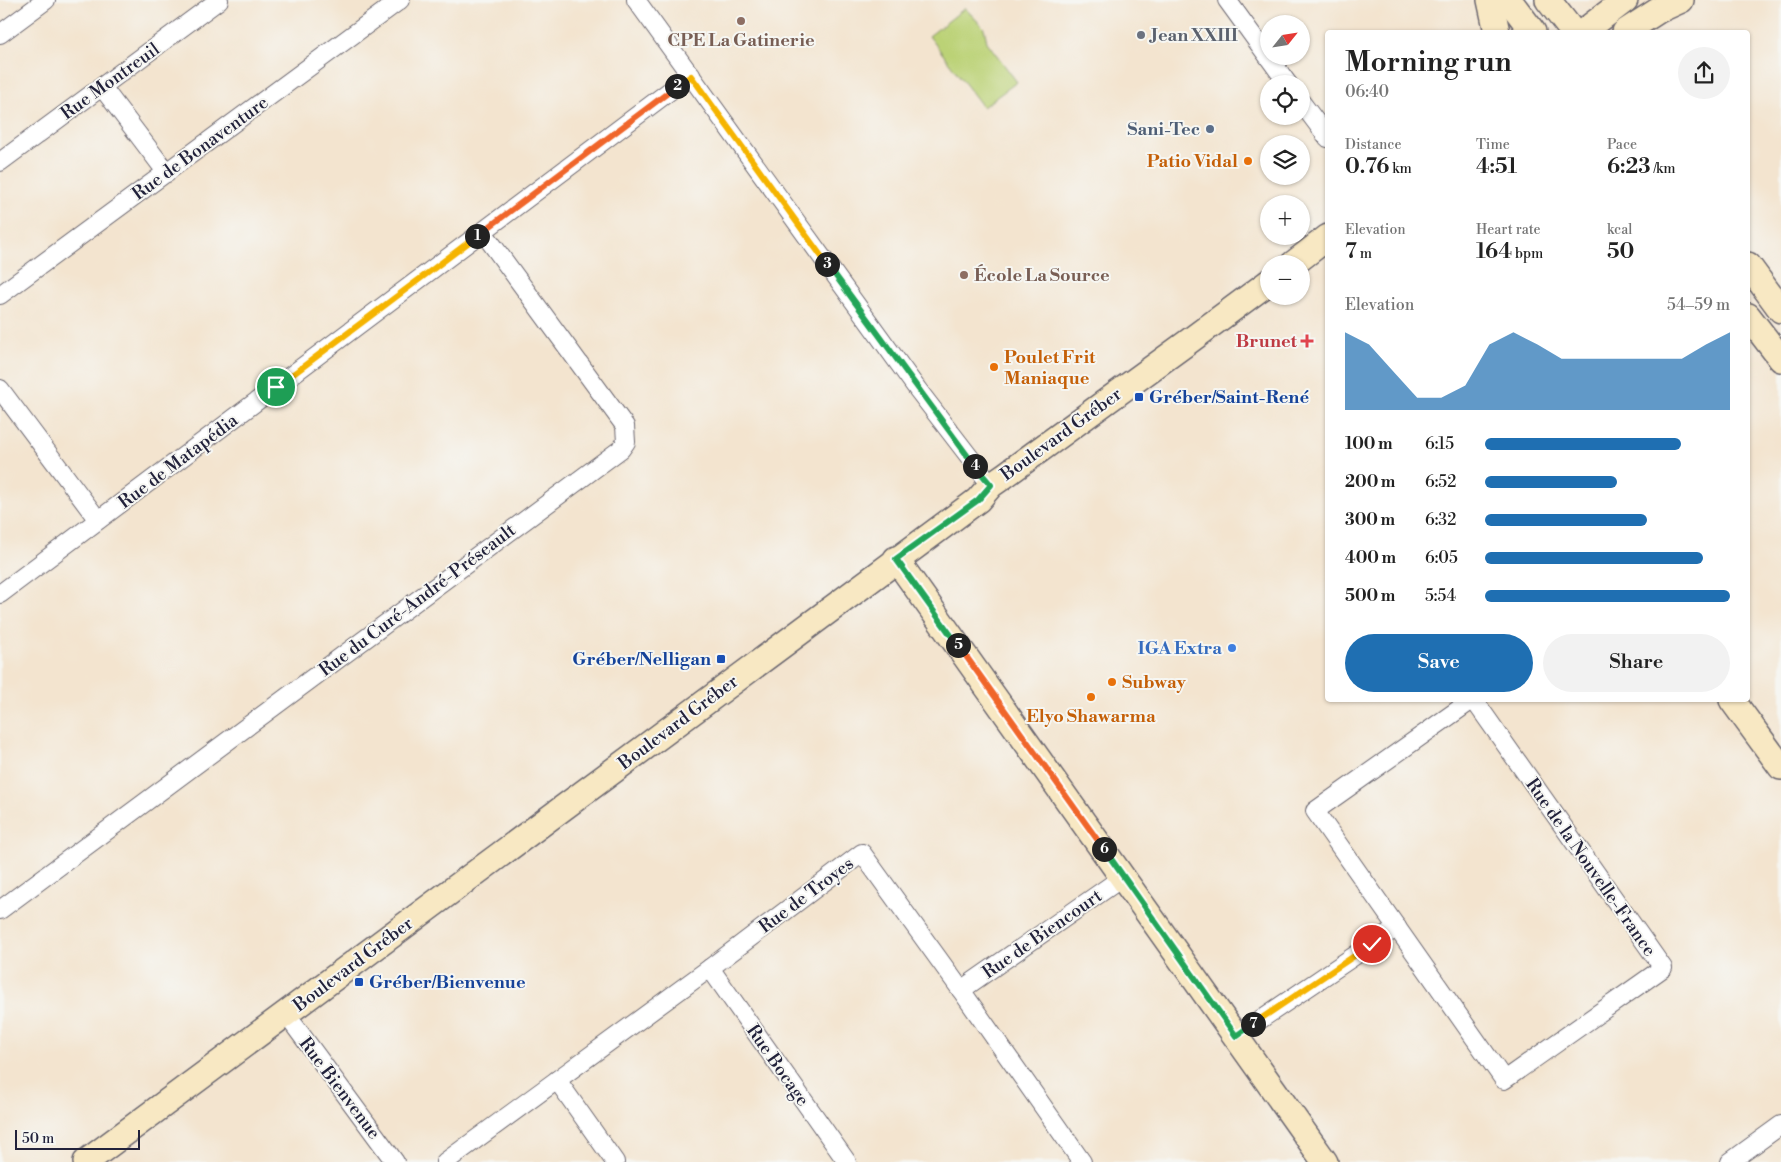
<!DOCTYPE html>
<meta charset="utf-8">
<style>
:root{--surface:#fff;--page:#f2f2f2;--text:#222;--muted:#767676;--accent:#1f6fb2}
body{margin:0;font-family:"Libre Bodoni",serif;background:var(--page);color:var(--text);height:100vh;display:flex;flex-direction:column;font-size:19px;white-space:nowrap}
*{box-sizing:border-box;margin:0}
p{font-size:16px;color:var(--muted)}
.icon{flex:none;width:28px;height:28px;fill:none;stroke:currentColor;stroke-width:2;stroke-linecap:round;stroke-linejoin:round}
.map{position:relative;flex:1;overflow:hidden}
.panel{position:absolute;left:1325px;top:30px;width:425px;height:672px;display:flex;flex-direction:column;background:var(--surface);border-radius:5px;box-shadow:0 1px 4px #0004}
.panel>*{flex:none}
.needle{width:32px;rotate:60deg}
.tools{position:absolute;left:1260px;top:15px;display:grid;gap:10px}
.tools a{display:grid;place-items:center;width:50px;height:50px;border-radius:50%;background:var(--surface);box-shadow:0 1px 4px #0004;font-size:25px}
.scale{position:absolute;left:15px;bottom:12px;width:125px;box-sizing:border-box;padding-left:5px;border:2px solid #22223b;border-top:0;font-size:14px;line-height:18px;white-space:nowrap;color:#22223b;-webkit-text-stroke:4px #f6f6f2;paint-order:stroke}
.pin{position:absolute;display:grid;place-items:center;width:42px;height:42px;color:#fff;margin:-21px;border:2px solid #fff;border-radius:50%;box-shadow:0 1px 5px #0007}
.km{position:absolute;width:25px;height:25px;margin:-12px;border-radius:50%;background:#222;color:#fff;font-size:14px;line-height:25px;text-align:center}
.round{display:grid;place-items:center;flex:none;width:52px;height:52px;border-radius:26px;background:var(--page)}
.head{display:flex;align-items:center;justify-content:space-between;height:85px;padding:0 20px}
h1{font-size:28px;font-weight:600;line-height:38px}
.stats{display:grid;grid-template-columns:repeat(3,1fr);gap:8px;height:85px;padding:5px 20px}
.stats div{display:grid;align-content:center}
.stats b{font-size:21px;font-weight:600}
.stats small{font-size:14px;font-weight:400}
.stats p{font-size:14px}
.chart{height:140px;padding:10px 20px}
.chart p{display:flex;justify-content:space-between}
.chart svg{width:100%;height:90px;margin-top:5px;fill:var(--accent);opacity:.7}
.primary-button{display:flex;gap:10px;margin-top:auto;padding:10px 20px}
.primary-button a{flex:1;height:58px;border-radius:30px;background:var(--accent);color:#fff;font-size:20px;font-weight:600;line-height:58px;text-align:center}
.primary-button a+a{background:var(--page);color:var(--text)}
ul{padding:0 20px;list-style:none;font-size:16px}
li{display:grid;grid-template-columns:80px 60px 1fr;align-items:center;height:38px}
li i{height:12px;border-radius:6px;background:var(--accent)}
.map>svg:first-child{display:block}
.green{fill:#bbd276;stroke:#6e7a58}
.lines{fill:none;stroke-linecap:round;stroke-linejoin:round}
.street-casing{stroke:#6b666f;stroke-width:20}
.secondary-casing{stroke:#6b666f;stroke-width:28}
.street{stroke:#fff;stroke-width:18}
.secondary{stroke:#f8e8c3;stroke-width:25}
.split-1-casing{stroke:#fff;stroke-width:10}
.split-2-casing{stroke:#fff;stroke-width:10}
.split-3-casing{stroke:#fff;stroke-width:10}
.split-4-casing{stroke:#fff;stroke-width:10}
.split-5-casing{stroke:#fff;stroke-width:10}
.split-6-casing{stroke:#fff;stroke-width:10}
.split-7-casing{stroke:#fff;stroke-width:10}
.split-8-casing{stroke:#fff;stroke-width:10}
.split-1{stroke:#f5b400;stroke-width:6}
.split-2{stroke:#f0652b;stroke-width:6}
.split-3{stroke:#f5b400;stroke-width:6}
.split-4{stroke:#22a559;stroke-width:6}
.split-5{stroke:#22a559;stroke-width:6}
.split-6{stroke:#f0652b;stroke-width:6}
.split-7{stroke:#22a559;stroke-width:6}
.split-8{stroke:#f5b400;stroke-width:6}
.education-dot{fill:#8d6e63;stroke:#f6f6f2;stroke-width:2}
.worship-dot{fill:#6b7280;stroke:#f6f6f2;stroke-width:2}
.service-dot{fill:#5c6f8a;stroke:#f6f6f2;stroke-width:2}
.food-dot{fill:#e8710a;stroke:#f6f6f2;stroke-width:2}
.health-dot{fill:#e0444e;stroke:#f6f6f2;stroke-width:2}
.transit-dot{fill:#1a4fb4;stroke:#f6f6f2;stroke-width:2}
.shop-dot{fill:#3f7fe0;stroke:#f6f6f2;stroke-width:2}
.labels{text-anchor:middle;stroke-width:4;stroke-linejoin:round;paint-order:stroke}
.worship-label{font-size:18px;font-weight:bold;fill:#5b616d;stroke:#f6f6f2;text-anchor:start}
.education-label{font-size:18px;font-weight:bold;fill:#785e54;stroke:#f6f6f2}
.street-label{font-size:18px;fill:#22223b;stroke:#f6f6f2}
.service-label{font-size:18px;font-weight:bold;fill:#4e5e75;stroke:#f6f6f2;text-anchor:end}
.food-label{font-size:18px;font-weight:bold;fill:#c56008;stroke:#f6f6f2;text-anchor:start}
.health-label{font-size:18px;font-weight:bold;fill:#be3a42;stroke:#f6f6f2;text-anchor:end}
.transit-label{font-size:18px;font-weight:bold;fill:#164399;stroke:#f6f6f2;text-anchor:start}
.shop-label{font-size:18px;font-weight:bold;fill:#366cbe;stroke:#f6f6f2;text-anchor:end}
</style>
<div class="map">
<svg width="1781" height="1162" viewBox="0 0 1781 1162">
<rect width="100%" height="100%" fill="#f6f6f2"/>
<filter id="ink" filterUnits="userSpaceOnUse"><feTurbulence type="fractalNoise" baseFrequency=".02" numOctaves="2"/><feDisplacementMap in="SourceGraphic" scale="10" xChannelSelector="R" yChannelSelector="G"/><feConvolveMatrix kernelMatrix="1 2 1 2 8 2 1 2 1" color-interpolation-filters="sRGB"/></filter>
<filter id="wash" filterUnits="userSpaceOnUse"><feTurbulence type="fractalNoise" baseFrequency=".0096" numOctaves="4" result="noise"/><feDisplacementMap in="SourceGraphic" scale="20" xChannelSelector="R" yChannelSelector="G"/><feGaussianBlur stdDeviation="1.12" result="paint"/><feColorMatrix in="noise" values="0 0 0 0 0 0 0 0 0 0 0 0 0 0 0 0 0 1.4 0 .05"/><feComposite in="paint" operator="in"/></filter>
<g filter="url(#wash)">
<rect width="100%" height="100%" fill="#f3e4cf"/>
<path class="green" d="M965 8 984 28 987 42 1017 82 983 107 929 36Z"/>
</g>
<g filter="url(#ink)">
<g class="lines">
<defs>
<g id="street">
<path d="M636 0 918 390 991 485"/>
<path d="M1227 0 1288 84"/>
<path d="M0 34 46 0"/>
<path d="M102 87 167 173"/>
<path d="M1301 102 1328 138"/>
<path d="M0 162 219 0"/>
<path d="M0 295 400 0"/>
<path d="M0 389 98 520"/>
<path d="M0 594 691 75"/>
<path d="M1472 700 1315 811 1504 1080 1663 968 1474 700"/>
<path d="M0 910 621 449 626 442 625 426 483 232"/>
<path d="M710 968 847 1162"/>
<path d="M961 990 1123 877"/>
<path d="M286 1014 395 1162"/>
<path d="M1236 1036 1397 927"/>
<path d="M557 1080 615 1162"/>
<path d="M445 1162 710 968 862 853 961 990 1082 1162"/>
<path d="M1730 1162 1781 1125"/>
</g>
<g id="secondary">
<path d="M1490 0 1497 32"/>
<path d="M1509 0 1533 32"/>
<path d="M1548 0 1573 32"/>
<path d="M1583 32 1625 0"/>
<path d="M1625 32 1659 10 1681 0"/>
<path d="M1293 264 1328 237"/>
<path d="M1748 265 1781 310"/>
<path d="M1748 316 1781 359"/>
<path d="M896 559 1325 1162"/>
<path d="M1732 700 1781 767"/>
<path d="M86 1162 978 500 991 485 1004 476 1188 342 1269 282"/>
</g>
</defs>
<use href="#street" class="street-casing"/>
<use href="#secondary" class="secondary-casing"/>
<use href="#street" class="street"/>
<use href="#secondary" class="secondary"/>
</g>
</g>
<g class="lines" filter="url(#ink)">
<defs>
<path id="split-1" d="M276 387 477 236"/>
<path id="split-2" d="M477 236 677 86"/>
<path id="split-3" d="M677 86 691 76 827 264"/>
<path id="split-4" d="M827 264 975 466"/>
<path id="split-5" d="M958 645 896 559 978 500 991 485 975 466"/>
<path id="split-6" d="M958 645 1104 849"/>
<path id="split-7" d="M1104 849 1236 1036 1253 1024"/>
<path id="split-8" d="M1253 1024 1372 944"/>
</defs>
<use href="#split-1" class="split-1-casing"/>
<use href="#split-2" class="split-2-casing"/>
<use href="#split-3" class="split-3-casing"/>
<use href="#split-4" class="split-4-casing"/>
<use href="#split-5" class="split-5-casing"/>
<use href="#split-6" class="split-6-casing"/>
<use href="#split-7" class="split-7-casing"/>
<use href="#split-8" class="split-8-casing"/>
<use href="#split-1" class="split-1"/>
<use href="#split-2" class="split-2"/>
<use href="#split-3" class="split-3"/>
<use href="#split-4" class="split-4"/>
<use href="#split-5" class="split-5"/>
<use href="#split-6" class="split-6"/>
<use href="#split-7" class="split-7"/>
<use href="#split-8" class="split-8"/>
</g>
<g class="education-dot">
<circle cx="741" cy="21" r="5"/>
<circle cx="964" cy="275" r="5"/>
</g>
<circle class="worship-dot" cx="1141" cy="35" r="5"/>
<circle class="service-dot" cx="1210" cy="129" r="5"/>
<g class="food-dot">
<circle cx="1248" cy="161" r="5"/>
<circle cx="994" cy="367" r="5"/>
<circle cx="1112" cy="682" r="5"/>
<circle cx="1091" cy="697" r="5"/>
</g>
<path class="health-dot" d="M1304.5 333.5h5v5h5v5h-5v5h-5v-5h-5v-5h5z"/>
<g class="transit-dot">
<rect x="1134" y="392" width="10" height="10" rx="2.5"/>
<rect x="716" y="654" width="10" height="10" rx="2.5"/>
<rect x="354" y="977" width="10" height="10" rx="2.5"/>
</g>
<circle class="shop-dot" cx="1232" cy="648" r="5"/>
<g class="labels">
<g class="worship-label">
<text x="1151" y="41">Jean XXIII</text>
</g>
<g class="education-label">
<text x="741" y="46">CPE La Gatinerie</text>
<text x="974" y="281" text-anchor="start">École La Source</text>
</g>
<g class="street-label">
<text transform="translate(110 81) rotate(-36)" y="6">Rue Montreuil</text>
<text transform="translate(200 148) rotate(-36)" y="6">Rue de Bonaventure</text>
<text transform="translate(1061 434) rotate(-36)" y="6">Boulevard Gréber</text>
<text transform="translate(178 461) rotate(-37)" y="6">Rue de Matapédia</text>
<text transform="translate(417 600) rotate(-37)" y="6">Rue du Curé-André-Préseault</text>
<text transform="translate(678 722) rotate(-37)" y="6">Boulevard Gréber</text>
<text transform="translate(1591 867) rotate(55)" y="6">Rue de la Nouvelle-France</text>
<text transform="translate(806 895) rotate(-37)" y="6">Rue de Troyes</text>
<text transform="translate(1042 934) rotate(-35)" y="6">Rue de Biencourt</text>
<text transform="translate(353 964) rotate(-37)" y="6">Boulevard Gréber</text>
<text transform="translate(778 1065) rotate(55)" y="6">Rue Bocage</text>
<text transform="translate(340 1088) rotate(53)" y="6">Rue Bienvenue</text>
</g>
<g class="service-label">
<text x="1200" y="135">Sani-Tec</text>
</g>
<g class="food-label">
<text x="1238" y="167" text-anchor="end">Patio Vidal</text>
<text x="1004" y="363">Poulet Frit<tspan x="1004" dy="21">Maniaque</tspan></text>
<text x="1122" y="688">Subway</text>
<text x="1091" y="722" text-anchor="middle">Elyo Shawarma</text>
</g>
<g class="health-label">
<text x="1297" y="347">Brunet</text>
</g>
<g class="transit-label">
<text x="1149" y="403">Gréber/Saint-René</text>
<text x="711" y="665" text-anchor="end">Gréber/Nelligan</text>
<text x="369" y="988">Gréber/Bienvenue</text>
</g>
<g class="shop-label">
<text x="1222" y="654">IGA Extra</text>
</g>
</g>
</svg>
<div class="tools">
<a><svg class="needle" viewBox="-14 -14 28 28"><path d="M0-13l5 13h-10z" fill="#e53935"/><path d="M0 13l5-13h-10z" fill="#767676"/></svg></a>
<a><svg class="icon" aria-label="locate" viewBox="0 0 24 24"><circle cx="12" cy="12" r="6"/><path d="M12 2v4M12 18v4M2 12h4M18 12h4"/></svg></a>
<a><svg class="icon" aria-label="layers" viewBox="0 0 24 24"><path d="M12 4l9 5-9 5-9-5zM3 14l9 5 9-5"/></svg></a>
<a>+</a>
<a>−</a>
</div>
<div class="scale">50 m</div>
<div class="pin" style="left:276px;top:387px;background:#1e9e55"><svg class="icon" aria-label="arrive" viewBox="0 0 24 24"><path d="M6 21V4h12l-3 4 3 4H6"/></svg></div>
<div class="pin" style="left:1372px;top:944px;background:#d93025"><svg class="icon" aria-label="check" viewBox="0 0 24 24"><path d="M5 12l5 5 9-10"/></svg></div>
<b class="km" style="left:477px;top:236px">1</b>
<b class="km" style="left:677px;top:86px">2</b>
<b class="km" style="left:827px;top:264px">3</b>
<b class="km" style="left:975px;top:466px">4</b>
<b class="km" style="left:958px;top:645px">5</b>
<b class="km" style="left:1104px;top:849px">6</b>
<b class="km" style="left:1253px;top:1024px">7</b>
<section class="panel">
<div class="head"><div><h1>Morning run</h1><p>06:40</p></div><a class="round"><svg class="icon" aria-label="share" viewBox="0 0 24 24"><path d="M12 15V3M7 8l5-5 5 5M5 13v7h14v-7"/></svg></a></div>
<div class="stats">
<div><p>Distance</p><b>0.76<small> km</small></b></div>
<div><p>Time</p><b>4:51</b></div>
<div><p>Pace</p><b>6:23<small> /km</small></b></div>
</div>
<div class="stats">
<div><p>Elevation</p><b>7<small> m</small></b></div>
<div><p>Heart rate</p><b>164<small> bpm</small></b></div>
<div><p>kcal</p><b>50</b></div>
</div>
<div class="chart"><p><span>Elevation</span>54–59 m</p>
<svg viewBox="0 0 160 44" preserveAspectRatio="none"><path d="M0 44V6L10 12L20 25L30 38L40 38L50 32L60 12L70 6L80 12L90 19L100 19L110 19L120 19L130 19L140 19L150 12L160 6V44z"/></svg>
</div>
<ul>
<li><b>100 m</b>6:15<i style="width:80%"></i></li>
<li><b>200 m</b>6:52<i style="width:54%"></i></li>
<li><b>300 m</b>6:32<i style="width:66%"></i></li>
<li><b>400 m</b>6:05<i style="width:89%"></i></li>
<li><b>500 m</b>5:54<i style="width:100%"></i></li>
</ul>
<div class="primary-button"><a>Save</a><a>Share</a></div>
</section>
</div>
